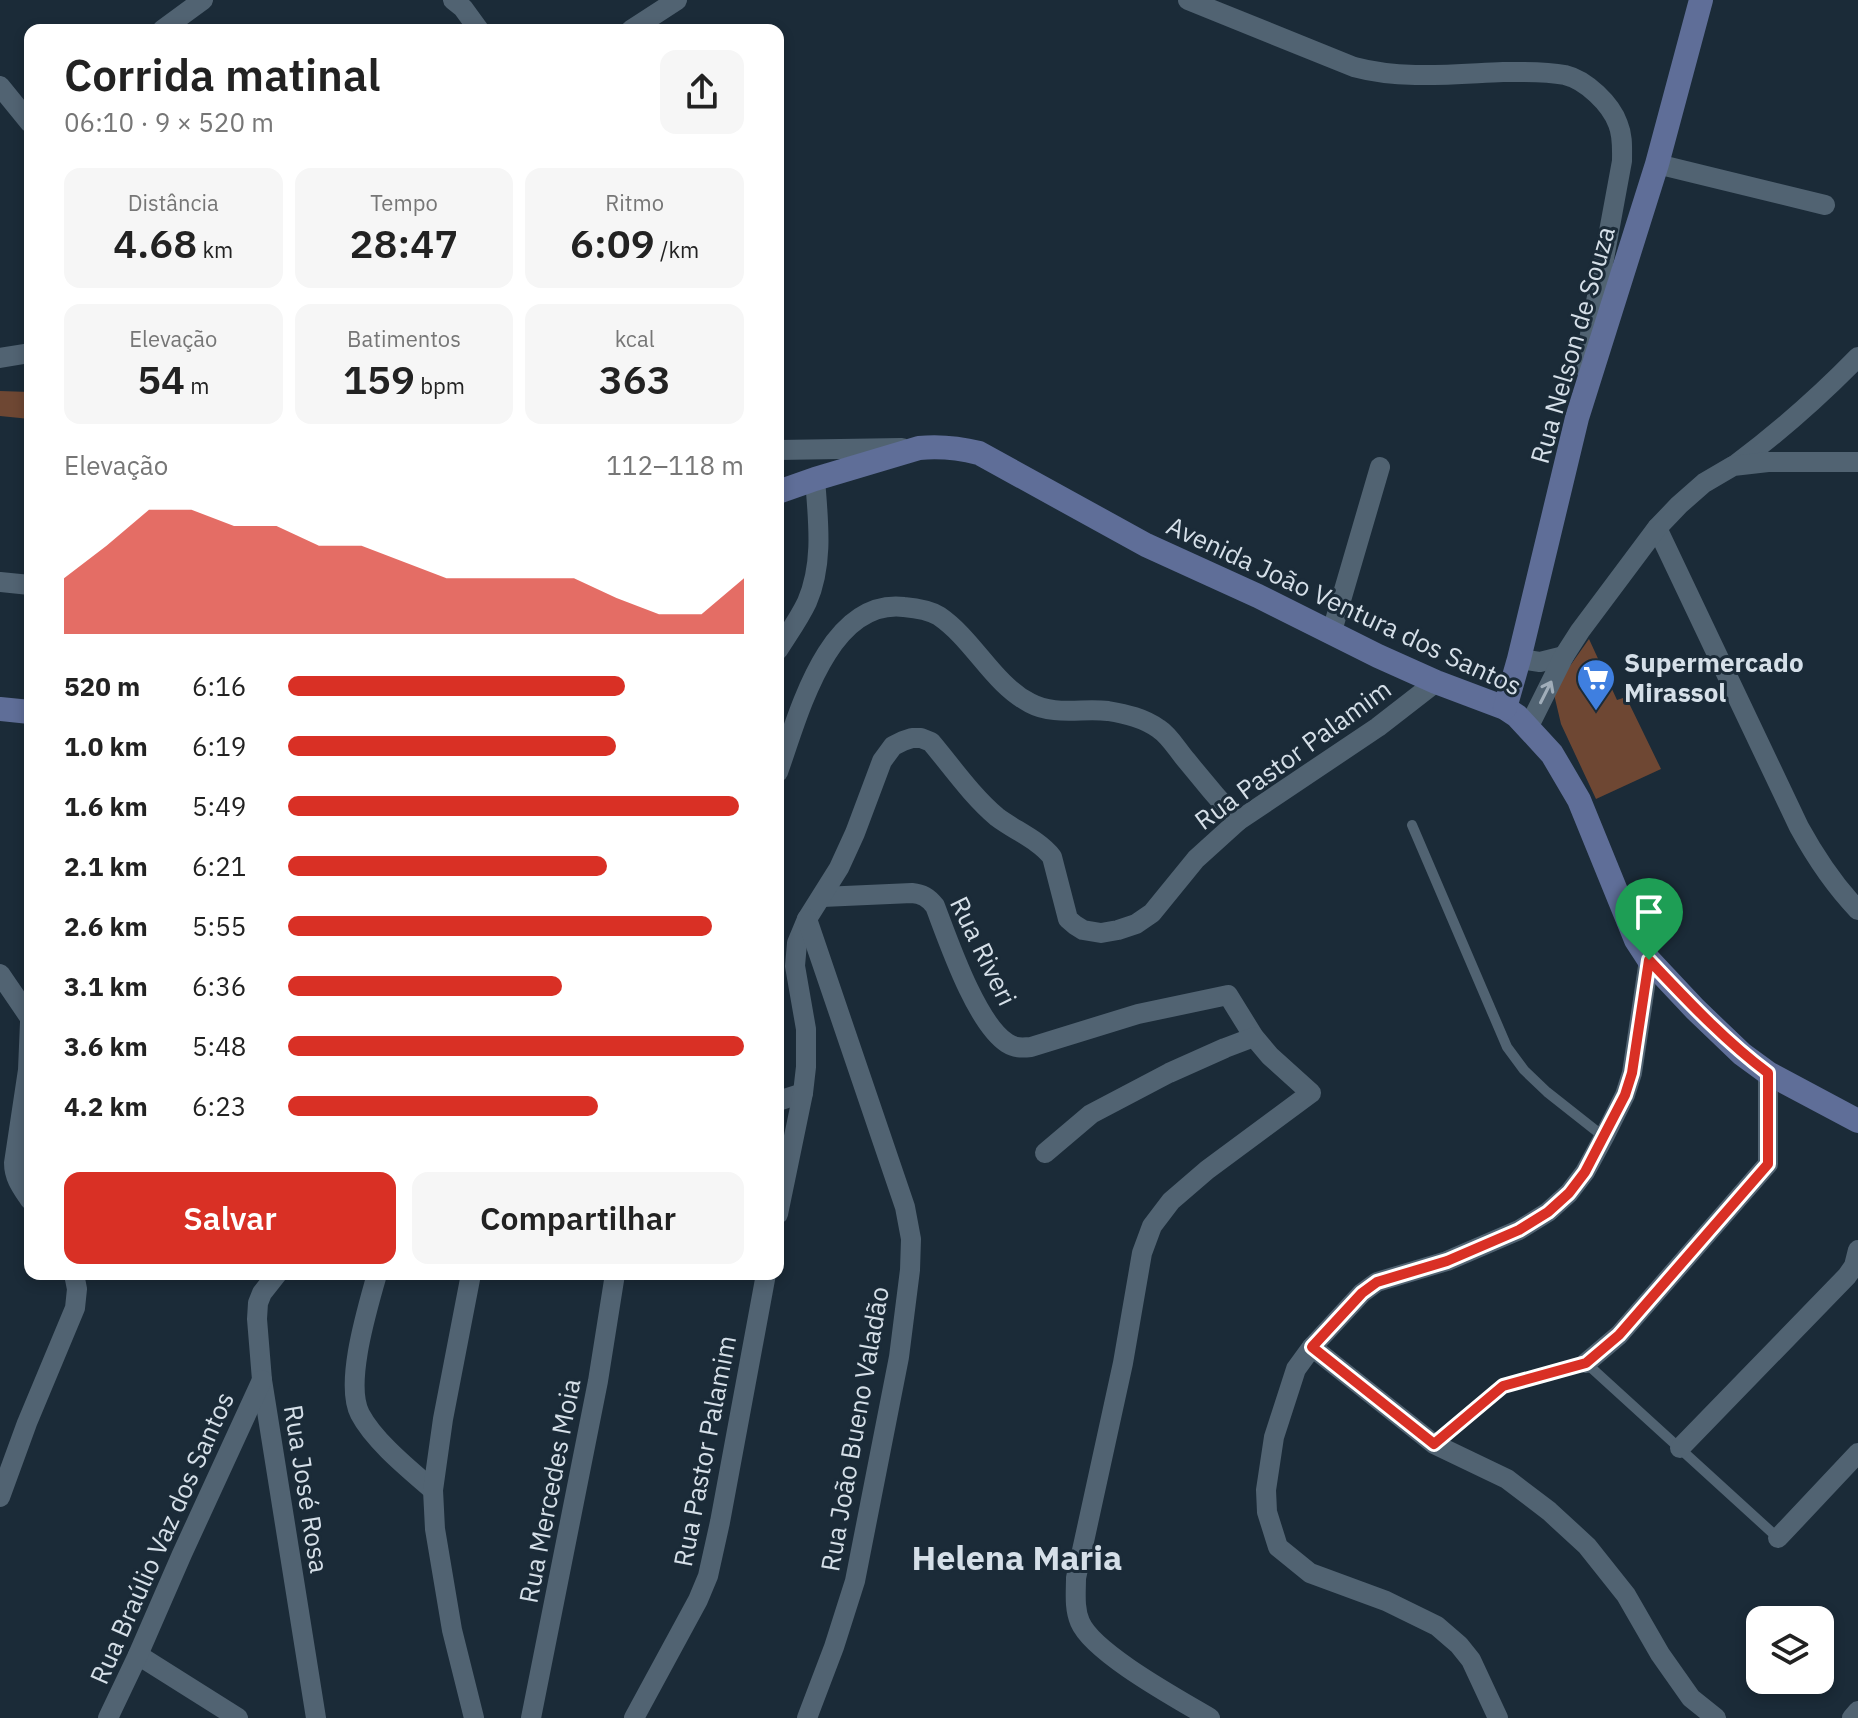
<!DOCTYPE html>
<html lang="pt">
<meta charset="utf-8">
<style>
:root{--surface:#fff;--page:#f6f6f6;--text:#222;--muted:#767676;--accent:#d93025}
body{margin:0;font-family:"IBM Plex Sans",sans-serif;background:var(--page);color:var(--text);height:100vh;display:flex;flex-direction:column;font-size:30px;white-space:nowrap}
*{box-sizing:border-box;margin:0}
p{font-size:26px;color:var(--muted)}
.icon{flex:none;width:44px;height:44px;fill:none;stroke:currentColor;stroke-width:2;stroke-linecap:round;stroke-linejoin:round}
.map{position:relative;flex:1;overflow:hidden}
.sheet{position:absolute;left:24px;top:24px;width:760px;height:1256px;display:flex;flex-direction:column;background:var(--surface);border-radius:16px;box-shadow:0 4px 12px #0003}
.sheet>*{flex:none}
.fabs{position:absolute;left:1746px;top:1606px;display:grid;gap:16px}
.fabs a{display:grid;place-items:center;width:88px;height:88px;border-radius:16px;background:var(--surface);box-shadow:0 4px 12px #0003;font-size:40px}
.pin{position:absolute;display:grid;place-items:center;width:68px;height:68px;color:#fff;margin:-82px -34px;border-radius:50% 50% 50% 0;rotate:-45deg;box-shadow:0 0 8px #0007}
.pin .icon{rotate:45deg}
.round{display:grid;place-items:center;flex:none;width:84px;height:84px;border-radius:16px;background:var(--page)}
.headline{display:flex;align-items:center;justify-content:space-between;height:136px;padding:0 40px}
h1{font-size:44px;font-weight:600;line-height:60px}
.stats{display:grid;grid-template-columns:repeat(3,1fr);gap:12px;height:136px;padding:8px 40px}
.stats div{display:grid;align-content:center;border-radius:16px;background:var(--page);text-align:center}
.stats b{font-size:40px;font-weight:600}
.stats small{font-size:22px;font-weight:400}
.stats p{font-size:22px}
.chart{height:224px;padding:16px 40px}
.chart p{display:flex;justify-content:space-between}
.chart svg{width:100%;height:144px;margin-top:8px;fill:var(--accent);opacity:.7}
.primary-button{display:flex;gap:16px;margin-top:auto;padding:16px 40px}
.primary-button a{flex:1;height:92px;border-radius:16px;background:var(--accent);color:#fff;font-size:32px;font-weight:600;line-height:92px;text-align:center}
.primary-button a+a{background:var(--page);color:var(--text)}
ul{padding:0 40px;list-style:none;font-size:26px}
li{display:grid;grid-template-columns:128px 96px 1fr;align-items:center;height:60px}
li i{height:20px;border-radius:10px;background:var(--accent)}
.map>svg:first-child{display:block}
.building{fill:#6e4733}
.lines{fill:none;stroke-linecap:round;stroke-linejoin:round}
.lane{stroke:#516372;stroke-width:10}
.street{stroke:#516372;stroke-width:20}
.secondary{stroke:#5f6e98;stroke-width:24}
.oneway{stroke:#a0adb9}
.route-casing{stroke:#fff;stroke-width:16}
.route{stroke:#d93025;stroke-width:10}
.labels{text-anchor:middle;stroke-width:6;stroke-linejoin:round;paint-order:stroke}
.street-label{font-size:26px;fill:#d5dfe8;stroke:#1b2b38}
.poi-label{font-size:26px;font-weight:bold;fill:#d5dfe8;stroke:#1b2b38;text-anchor:start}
.district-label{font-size:34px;font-weight:bold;fill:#d5dfe8;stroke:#1b2b38}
</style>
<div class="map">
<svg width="1858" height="1718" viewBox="0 0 1858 1718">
<rect width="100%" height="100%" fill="#1b2b38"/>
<g class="building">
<path d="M0 391 30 392V419L0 416Z"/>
<path d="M1589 639 1617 700 1626 697 1661 769 1596 799 1561 724 1553 690Z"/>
</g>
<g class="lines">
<g class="lane">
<path d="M1412 825 1507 1047 1524 1070 1547 1092 1604 1137"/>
<path d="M1434 1444 1503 1386 1586 1363 1778 1538"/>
</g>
<g class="street">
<path d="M453 0 463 8 479 30"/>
<path d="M1188 0 1354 67C1402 80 1454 74 1503 72 1523 72 1544 71 1565 75 1586 80 1611 104 1618 124 1623 136 1622 148 1622 161L1584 367"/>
<path d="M162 30 203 0"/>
<path d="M631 30 677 0"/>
<path d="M0 86 30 123"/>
<path d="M1657 164 1825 205"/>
<path d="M0 358 30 353"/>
<path d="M778 450 902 448"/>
<path d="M1735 465C1779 432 1820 396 1858 357"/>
<path d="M1657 528 1799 827C1816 858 1834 885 1858 910"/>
<path d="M0 582 30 585"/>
<path d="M1332 631 1380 467"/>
<path d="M778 650C788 634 799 619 807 602 824 563 818 519 815 479"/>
<path d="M1519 659 1540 662 1564 656"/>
<path d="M1528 728 1564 656 1580 631 1657 528 1679 505 1704 483 1733 466 1768 462H1858"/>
<path d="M778 772C798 717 827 598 904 607 915 608 929 610 939 616 974 640 993 684 1030 703 1054 716 1082 708 1108 711 1126 714 1144 718 1159 729 1170 736 1178 751 1187 761 1203 781 1220 801 1238 821"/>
<path d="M822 897 912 893C922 894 928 897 935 906 948 940 976 1023 1007 1043 1015 1048 1021 1048 1031 1047L1138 1014 1228 995 1254 1037 1270 1056 1311 1093 1207 1170 1171 1201 1152 1226 1142 1253 1123 1363 1076 1578C1076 1592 1074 1608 1080 1622 1093 1653 1178 1699 1210 1718"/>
<path d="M0 974 30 1018"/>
<path d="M30 1022 28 1070 14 1163C14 1178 22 1188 30 1200"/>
<path d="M778 1101 803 1093"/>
<path d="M1045 1153 1091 1114 1169 1073 1225 1048 1254 1037"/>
<path d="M778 1214 803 1093 806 1067V1029L795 966 797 943 807 919 839 868 855 833 882 761 893 746 903 741 912 738H921L931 742C952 767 972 796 997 817 1014 830 1039 840 1052 857L1068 919 1075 925 1083 930 1101 933 1118 930 1136 924 1152 913 1196 859 1238 821 1378 727 1436 682"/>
<path d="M277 1274 262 1293 258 1303 257 1319 262 1380 316 1718"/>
<path d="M377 1274C368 1307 344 1383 360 1414 374 1441 410 1470 433 1490"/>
<path d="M471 1274 443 1419 433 1490 435 1529 452 1630 474 1718"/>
<path d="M1312 1347 1434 1444 1507 1479 1549 1511 1587 1546 1626 1595 1660 1654 1691 1698 1716 1718"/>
<path d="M1586 1363 1619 1335 1768 1164V1073"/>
<path d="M1680 1448 1847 1276 1854 1266 1858 1250"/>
<path d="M0 1497 27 1423 75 1308 77 1289 74 1274"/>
<path d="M1778 1538 1858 1453"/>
<path d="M138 1655 238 1718"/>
<path d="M108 1718 138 1655 182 1554 262 1380"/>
<path d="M531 1718 598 1381 615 1274"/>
<path d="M634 1718 698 1600 708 1576 720 1522 766 1274"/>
<path d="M807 1718 834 1647 855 1581 899 1357 910 1270 911 1239 905 1207 807 919"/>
<path d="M1498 1718 1471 1660 1459 1645 1437 1626 1386 1601 1310 1573 1278 1547 1267 1512 1266 1490 1274 1437 1296 1369 1312 1347 1362 1293 1377 1282 1447 1261 1519 1230 1548 1212 1569 1193 1585 1172 1604 1137 1625 1095 1632 1073 1649 960"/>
<path d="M1852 1718 1858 1711"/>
</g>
<g class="secondary">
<path d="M778 492 815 479 919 448C940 446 959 448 979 453L1146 545 1258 596 1378 656 1436 682 1505 708 1517 716 1552 754 1579 800 1636 940 1649 960 1695 1009 1742 1054 1768 1073 1858 1121"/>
<path d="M1505 708 1519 659 1577 418 1657 164 1701 0"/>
<path d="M0 709 30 712"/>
</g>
</g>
<defs><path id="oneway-shaft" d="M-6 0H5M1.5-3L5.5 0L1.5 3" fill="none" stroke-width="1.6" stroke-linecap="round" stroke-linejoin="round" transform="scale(2)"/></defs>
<use class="oneway" href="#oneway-shaft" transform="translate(1546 692) rotate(-63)"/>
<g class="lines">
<defs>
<path id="route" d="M1649 960C1687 1000 1724 1040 1768 1073V1164L1619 1335 1586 1363 1503 1386 1434 1444 1312 1347 1362 1293 1377 1282 1447 1261 1519 1230 1548 1212 1569 1193 1585 1172 1625 1095 1632 1073Z"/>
</defs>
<use href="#route" class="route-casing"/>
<use href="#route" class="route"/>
</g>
<defs>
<symbol id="supermarket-pin" viewBox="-11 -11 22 30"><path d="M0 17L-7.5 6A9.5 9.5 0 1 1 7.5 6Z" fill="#3f7fe0" stroke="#1b2b38"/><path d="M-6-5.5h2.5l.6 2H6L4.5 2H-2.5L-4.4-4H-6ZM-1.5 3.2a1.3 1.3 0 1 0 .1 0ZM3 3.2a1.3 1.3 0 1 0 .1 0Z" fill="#fff"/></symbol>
</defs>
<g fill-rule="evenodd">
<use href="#supermarket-pin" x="1574" y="656" width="44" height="60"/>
</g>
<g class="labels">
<g class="street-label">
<text transform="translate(1573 345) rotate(-74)" y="9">Rua Nelson de Souza</text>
<text transform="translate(1344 606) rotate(25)" y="9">Avenida João Ventura dos Santos</text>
<text transform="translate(1293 755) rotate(-36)" y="9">Rua Pastor Palamim</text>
<text transform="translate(983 951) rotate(64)" y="9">Rua Riveri</text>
<text transform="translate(855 1429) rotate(-80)" y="9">Rua João Bueno Valadão</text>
<text transform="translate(705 1451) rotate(-79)" y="9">Rua Pastor Palamim</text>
<text transform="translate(306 1489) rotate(81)" y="9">Rua José Rosa</text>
<text transform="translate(550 1491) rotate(-79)" y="9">Rua Mercedes Moia</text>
<text transform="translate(162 1538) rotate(-66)" y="9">Rua Braúlio Vaz dos Santos</text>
</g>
<g class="poi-label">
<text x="1624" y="672">Supermercado<tspan x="1624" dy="30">Mirassol</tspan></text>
</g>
<g class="district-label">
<text x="1017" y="1570">Helena Maria</text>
</g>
</g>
</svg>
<div class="fabs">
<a><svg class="icon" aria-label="layers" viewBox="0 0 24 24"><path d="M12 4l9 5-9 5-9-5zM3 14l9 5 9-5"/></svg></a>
</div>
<div class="pin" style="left:1649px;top:960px;background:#1e9e55"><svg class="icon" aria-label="arrive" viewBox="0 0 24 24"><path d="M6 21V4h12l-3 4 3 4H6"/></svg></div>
<section class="sheet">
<div class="headline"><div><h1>Corrida matinal</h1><p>06:10 · 9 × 520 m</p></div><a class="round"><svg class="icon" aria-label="share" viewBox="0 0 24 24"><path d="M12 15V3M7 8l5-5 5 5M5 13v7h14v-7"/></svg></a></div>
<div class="stats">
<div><p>Distância</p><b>4.68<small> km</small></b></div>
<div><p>Tempo</p><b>28:47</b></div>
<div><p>Ritmo</p><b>6:09<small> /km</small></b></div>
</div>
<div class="stats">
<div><p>Elevação</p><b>54<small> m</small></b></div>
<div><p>Batimentos</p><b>159<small> bpm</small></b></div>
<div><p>kcal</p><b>363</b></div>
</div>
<div class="chart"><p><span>Elevação</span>112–118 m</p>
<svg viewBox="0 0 160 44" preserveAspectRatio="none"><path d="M0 44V27L10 17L20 6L30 6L40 11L50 11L60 17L70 17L80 22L90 27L100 27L110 27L120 27L130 33L140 38L150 38L160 27V44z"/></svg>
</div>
<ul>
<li><b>520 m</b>6:16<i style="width:74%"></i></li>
<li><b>1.0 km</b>6:19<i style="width:72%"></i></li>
<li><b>1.6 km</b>5:49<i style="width:99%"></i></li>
<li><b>2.1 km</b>6:21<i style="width:70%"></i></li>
<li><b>2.6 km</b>5:55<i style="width:93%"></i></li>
<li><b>3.1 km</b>6:36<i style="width:60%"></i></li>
<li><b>3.6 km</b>5:48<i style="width:100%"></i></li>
<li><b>4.2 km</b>6:23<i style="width:68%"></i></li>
</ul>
<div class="primary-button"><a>Salvar</a><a>Compartilhar</a></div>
</section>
</div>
